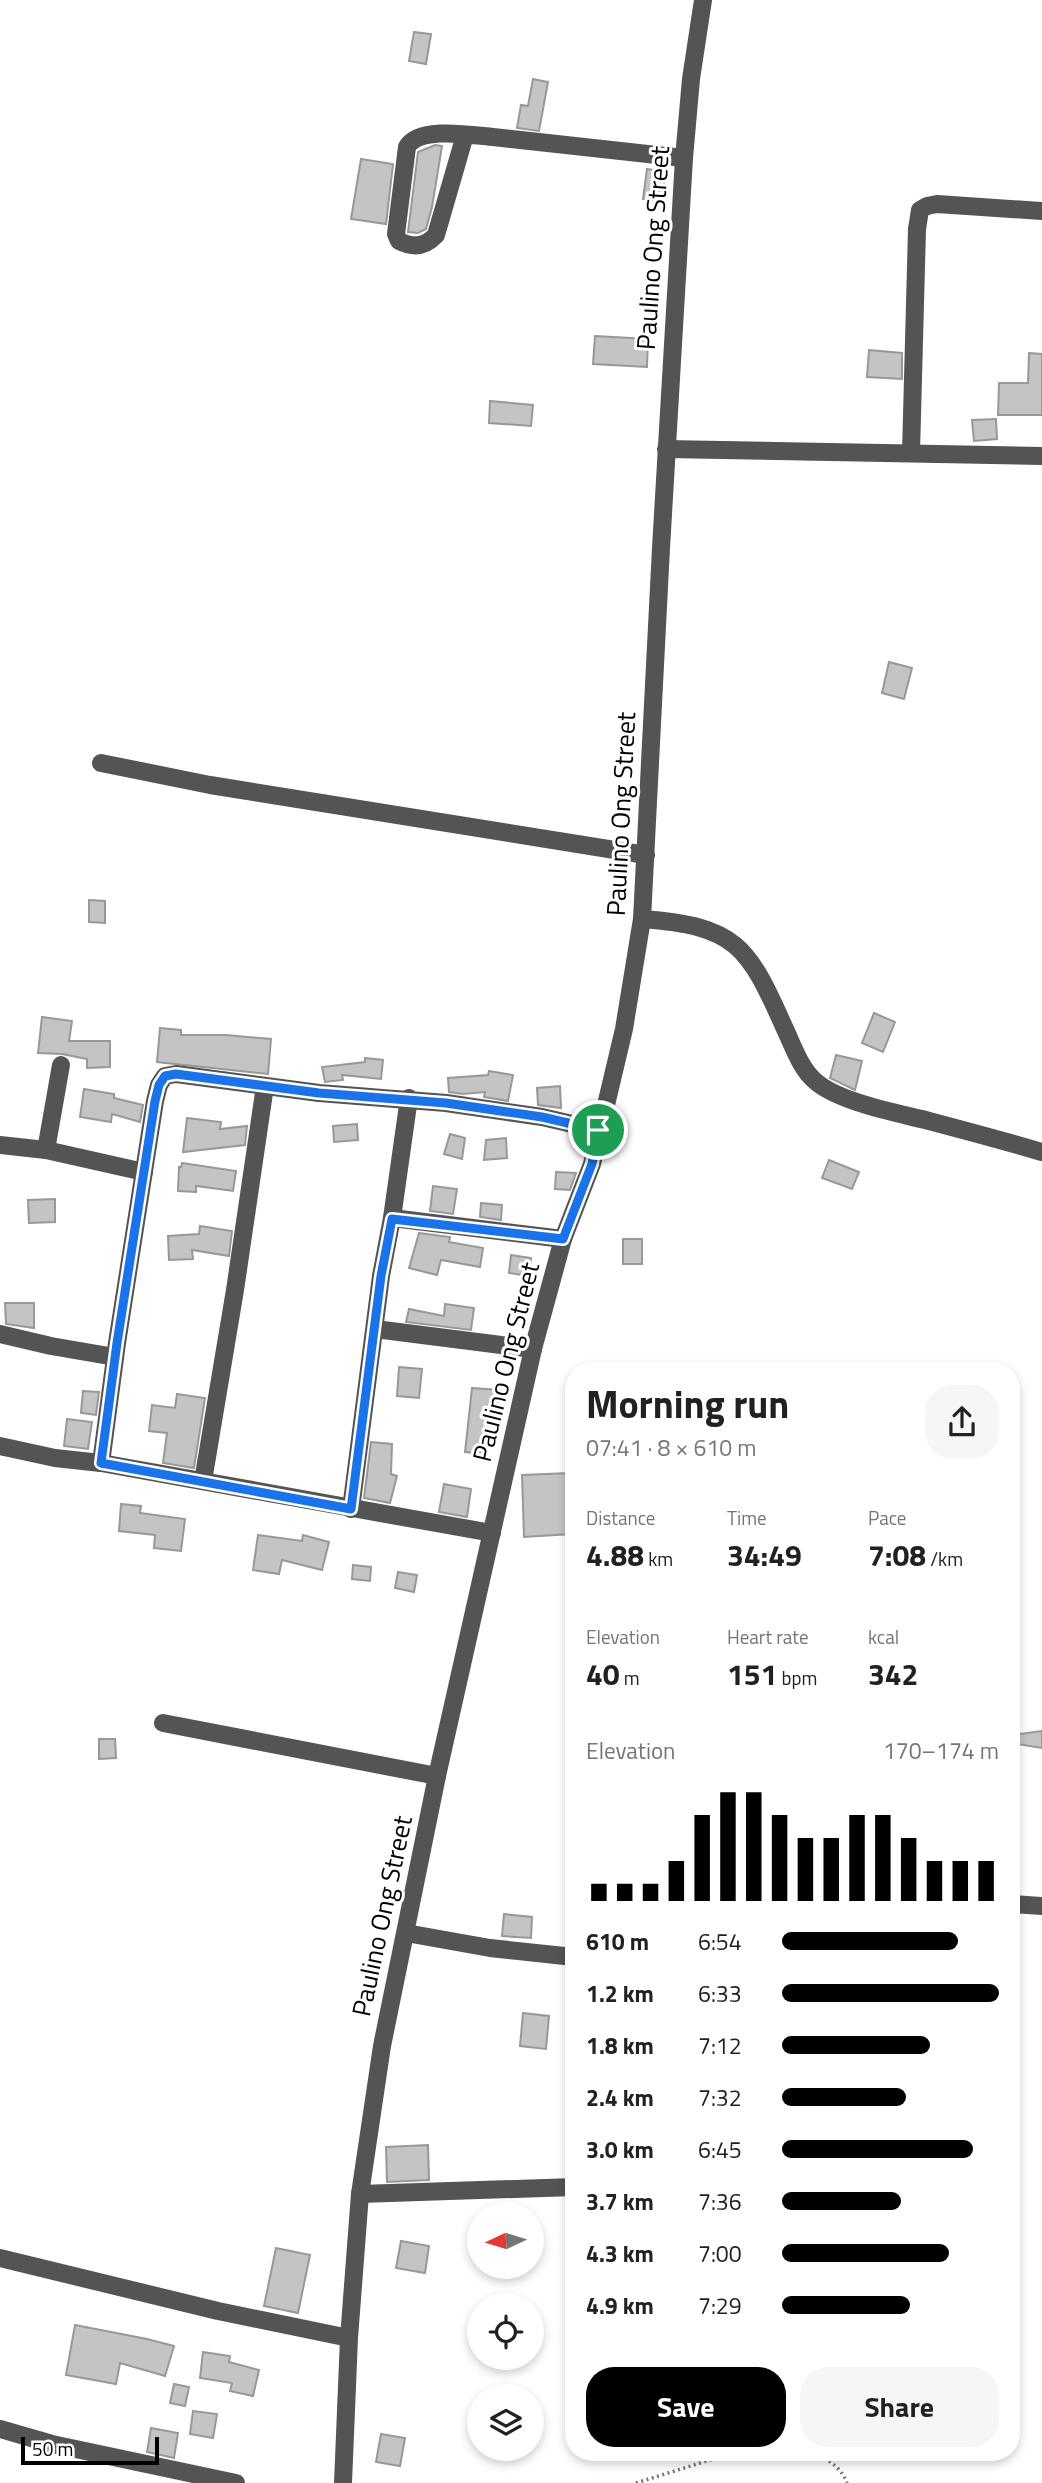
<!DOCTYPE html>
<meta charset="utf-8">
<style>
:root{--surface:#fff;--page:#f6f6f6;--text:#202124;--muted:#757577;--accent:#000}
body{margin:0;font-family:"Titillium Web",sans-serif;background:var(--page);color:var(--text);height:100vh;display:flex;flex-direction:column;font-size:26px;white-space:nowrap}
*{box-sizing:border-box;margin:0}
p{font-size:23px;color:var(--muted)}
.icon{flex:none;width:38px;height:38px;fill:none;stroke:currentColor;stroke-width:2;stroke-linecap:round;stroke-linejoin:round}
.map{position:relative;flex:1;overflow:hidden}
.sheet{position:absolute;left:565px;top:1362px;width:455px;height:1099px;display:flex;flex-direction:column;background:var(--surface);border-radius:28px;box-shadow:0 4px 10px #0003}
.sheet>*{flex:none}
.needle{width:46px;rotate:266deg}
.fabs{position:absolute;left:467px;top:2202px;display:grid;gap:14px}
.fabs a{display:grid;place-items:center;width:77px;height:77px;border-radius:50%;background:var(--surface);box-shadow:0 4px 10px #0003;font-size:35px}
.scale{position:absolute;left:21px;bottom:18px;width:138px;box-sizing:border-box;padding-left:7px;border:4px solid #000;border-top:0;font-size:19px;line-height:24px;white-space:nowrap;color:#000;-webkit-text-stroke:5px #fff;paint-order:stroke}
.pin{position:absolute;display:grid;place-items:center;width:60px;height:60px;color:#fff;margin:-30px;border:4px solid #fff;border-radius:50%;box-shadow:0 2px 7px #0007}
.round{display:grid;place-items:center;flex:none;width:74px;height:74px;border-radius:28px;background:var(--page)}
.headline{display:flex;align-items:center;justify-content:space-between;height:119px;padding:0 21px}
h1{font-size:38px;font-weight:700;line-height:52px}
.stats{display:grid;grid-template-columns:repeat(3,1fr);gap:10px;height:119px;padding:7px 21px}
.stats div{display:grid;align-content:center}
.stats b{font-size:30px;font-weight:700}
.stats small{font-size:19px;font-weight:400}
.stats p{font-size:19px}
.chart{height:196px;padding:14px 21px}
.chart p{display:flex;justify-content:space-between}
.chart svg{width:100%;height:126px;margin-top:7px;stroke:var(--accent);stroke-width:6}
.button{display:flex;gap:14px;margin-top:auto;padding:14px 21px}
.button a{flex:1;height:80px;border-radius:28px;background:var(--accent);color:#fff;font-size:28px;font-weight:700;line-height:80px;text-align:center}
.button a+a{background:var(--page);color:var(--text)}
ul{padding:0 21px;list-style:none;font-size:23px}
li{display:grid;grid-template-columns:112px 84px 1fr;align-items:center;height:52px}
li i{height:18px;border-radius:9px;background:var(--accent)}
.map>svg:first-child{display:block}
.building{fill:#c4c4c4;stroke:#989898;stroke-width:2}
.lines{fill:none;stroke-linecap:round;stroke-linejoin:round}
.path{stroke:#767676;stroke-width:3.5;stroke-dasharray:2 3.5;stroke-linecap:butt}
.minor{stroke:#545454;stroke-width:18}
.route-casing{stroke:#fff;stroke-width:14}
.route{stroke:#1a73e8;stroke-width:9}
.labels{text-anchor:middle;stroke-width:6;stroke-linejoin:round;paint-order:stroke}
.street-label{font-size:26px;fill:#000;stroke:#fff}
</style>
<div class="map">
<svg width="1042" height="2483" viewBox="0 0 1042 2483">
<rect width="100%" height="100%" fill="#fff"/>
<g class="building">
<path d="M414 32 431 34 426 64 409 61Z"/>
<path d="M533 79 548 82 539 131 517 128 521 105 528 106Z"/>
<path d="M435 145 442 146 432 207 426 229 418 233 408 232 418 152Z"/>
<path d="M361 159 393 164 386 224 351 219Z"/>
<path d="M647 169 666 172 661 202 643 199Z"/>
<path d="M595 336 648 339 647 367 593 364Z"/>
<path d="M869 350 902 353V379L867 377Z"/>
<path d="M1029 353 1042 354V415H998L999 383H1028Z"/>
<path d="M490 401 533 405 531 426 489 423Z"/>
<path d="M996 419 997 439 974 441 972 420Z"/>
<path d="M889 662 912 668 904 699 882 693Z"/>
<path d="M89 900 105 901V923L89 922Z"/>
<path d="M874 1013 895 1022 883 1052 862 1043Z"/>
<path d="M42 1017 72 1021 69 1041H110V1067L87 1068V1059L62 1054 38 1053Z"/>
<path d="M160 1028 181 1030V1035H226L271 1039 268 1074 157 1062Z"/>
<path d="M836 1055 862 1061 855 1090 830 1078Z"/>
<path d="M365 1058 383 1060 381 1079 342 1075 343 1080 325 1082 322 1067 365 1062Z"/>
<path d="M489 1071 513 1075 508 1101 484 1097 485 1092 463 1094 449 1092 448 1078 488 1075Z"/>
<path d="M560 1086 561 1108 538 1105 537 1088Z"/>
<path d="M84 1089 114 1094V1098L143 1105 140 1122 112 1114 111 1122 80 1117Z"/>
<path d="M187 1118 221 1122 220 1129 247 1126 245 1145 183 1152Z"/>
<path d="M357 1124 358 1140 334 1142 333 1126Z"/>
<path d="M450 1134 465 1138 462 1159 444 1154Z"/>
<path d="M506 1138 507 1158 484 1160 486 1140Z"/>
<path d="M829 1160 859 1172 852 1189 822 1178Z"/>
<path d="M182 1163 236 1171 233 1191 196 1186V1192L178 1191 179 1167H181Z"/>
<path d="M556 1172 576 1173 570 1190 555 1189Z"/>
<path d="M433 1186 457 1189 453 1214 430 1211Z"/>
<path d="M55 1199V1222L29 1223 28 1200Z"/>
<path d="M481 1203 502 1205 501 1220 480 1217Z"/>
<path d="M200 1226 232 1231 229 1256 192 1250 193 1259 169 1260 168 1236 199 1234Z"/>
<path d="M419 1233 450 1237 449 1242 483 1248 480 1267 441 1260 437 1275 409 1268Z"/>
<rect x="623" y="1239" width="19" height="25"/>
<path d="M511 1255 531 1258 529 1276 509 1273Z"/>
<path d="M5 1303H34V1328L6 1324Z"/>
<path d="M445 1304 474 1308 471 1330 406 1322 409 1309 444 1316Z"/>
<path d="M399 1367 422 1369 419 1398 397 1396Z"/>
<path d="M472 1388 500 1390 497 1417 490 1416 486 1454 465 1452Z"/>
<path d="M83 1391 99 1392 96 1415 81 1413Z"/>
<path d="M177 1394 205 1398 194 1468 163 1463 167 1433 149 1431 152 1405 175 1408Z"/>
<path d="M67 1419 92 1422 88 1449 64 1446Z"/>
<path d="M371 1442 392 1444 391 1474 397 1476 390 1503 364 1498Z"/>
<path d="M569 1473 572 1534 524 1537 522 1475Z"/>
<path d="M444 1484 471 1489 467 1517 439 1512Z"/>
<path d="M121 1504 141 1506 140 1513 185 1519 181 1551 154 1548 155 1535 119 1531Z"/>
<path d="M258 1535 302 1541 303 1535 329 1542 322 1570 282 1560 279 1574 253 1570Z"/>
<path d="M353 1565 371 1567 370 1581 352 1579Z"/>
<path d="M398 1572 417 1575 414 1592 395 1588Z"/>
<path d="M1042 1731V1748L1012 1743V1735Z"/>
<path d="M99 1739H115L116 1758 99 1759Z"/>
<path d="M504 1914 532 1917 531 1938 502 1936Z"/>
<path d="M523 2013 549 2016 546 2049 520 2046Z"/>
<path d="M428 2145 429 2180 387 2182 386 2147Z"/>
<path d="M401 2241 429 2246 425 2273 396 2268Z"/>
<path d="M276 2248 310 2255 298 2313 264 2306Z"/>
<path d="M75 2325 147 2339 174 2346 165 2376 120 2363 116 2384 66 2375Z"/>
<path d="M203 2352 230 2356 229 2362 259 2370 253 2396 230 2391 232 2383 200 2378Z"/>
<path d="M174 2384 189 2387 185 2406 170 2403Z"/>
<path d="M193 2411 217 2414 213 2438 190 2434Z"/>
<path d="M151 2428 178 2433 174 2458 147 2452Z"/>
<path d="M381 2434 405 2438 400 2466 376 2462Z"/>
</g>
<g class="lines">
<g class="path">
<path d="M809 2452C826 2458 840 2465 847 2483"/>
<path d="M636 2483 710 2460 755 2452"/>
</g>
<g class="minor">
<path d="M465 135 436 235C425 247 413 248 399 241L396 234 407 147C419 126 471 135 493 137L684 158"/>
<path d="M666 449 1042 456"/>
<path d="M911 453 917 229 920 210 927 206 937 204 1042 211"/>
<path d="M101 763 210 785 646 855"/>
<path d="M642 919C737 926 748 946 785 1029 793 1046 800 1067 814 1080 837 1102 898 1113 929 1121 967 1131 1004 1141 1042 1152"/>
<path d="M0 1145 46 1150 144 1172"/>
<path d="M46 1150 61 1065"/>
<path d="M392 1218 563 1239"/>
<path d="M375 1329 533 1349"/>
<path d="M0 1334 51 1346 115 1357"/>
<path d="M0 1446 55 1458 101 1463 492 1533"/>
<path d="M101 1463 117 1343 155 1101 159 1085 165 1076 176 1074 319 1093 446 1103 542 1117 598 1130"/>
<path d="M203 1481 235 1290 265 1086"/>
<path d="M351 1509 381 1276 392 1218 409 1098"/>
<path d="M163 1723 437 1776"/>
<path d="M1012 1904 1042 1906"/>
<path d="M406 1933 490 1948 574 1957"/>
<path d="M360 2194 574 2187"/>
<path d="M0 2258 218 2311 349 2338"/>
<path d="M0 2429 52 2444 236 2483"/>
<path d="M343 2483 349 2338 360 2194 382 2046 437 1776 533 1349 563 1239 592 1164 624 1029 642 919 661 548 684 158 691 79 703 0"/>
</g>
</g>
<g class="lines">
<defs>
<path id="route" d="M176 1074 319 1093 446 1103 542 1117 598 1130 592 1164 563 1239 392 1219 381 1276 351 1509 101 1463 117 1343 155 1101 159 1085 165 1076Z"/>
</defs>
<use href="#route" class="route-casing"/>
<use href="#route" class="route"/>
</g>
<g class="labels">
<g class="street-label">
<text transform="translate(653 248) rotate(-86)" y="9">Paulino Ong Street</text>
<text transform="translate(621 814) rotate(-87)" y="9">Paulino Ong Street</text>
<text transform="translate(506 1362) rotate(-76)" y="9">Paulino Ong Street</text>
<text transform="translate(382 1916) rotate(-78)" y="9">Paulino Ong Street</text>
</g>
</g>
</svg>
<div class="fabs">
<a><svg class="needle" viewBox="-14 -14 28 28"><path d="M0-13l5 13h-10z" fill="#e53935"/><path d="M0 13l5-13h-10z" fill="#757577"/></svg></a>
<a><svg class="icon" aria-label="locate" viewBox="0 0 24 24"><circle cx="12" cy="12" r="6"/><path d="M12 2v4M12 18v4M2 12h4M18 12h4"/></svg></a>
<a><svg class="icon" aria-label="layers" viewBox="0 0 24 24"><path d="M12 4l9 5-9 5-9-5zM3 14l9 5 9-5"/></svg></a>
</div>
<div class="scale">50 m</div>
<div class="pin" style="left:598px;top:1130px;background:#1e9e55"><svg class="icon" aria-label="arrive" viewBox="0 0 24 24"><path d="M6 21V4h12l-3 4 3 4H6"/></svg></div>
<section class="sheet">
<div class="headline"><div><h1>Morning run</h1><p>07:41 · 8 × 610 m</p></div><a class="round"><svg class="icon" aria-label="share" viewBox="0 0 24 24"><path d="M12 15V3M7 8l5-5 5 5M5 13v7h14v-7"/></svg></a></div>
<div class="stats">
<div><p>Distance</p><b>4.88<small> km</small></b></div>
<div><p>Time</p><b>34:49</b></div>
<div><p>Pace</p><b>7:08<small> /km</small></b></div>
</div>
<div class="stats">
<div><p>Elevation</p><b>40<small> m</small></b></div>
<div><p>Heart rate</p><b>151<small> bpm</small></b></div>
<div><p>kcal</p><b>342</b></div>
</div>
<div class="chart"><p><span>Elevation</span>170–174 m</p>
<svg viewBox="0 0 160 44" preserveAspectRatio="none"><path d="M5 44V38M15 44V38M25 44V38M35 44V30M45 44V14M55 44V6M65 44V6M75 44V14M85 44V22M95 44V22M105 44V14M115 44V14M125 44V22M135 44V30M145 44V30M155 44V30"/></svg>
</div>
<ul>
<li><b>610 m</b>6:54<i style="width:81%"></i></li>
<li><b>1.2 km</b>6:33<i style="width:100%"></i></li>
<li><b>1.8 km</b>7:12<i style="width:68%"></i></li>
<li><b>2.4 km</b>7:32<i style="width:57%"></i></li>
<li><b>3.0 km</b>6:45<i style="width:88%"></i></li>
<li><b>3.7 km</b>7:36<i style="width:55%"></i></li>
<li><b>4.3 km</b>7:00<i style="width:77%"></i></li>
<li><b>4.9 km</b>7:29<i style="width:59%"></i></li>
</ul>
<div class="button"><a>Save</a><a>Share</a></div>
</section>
</div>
